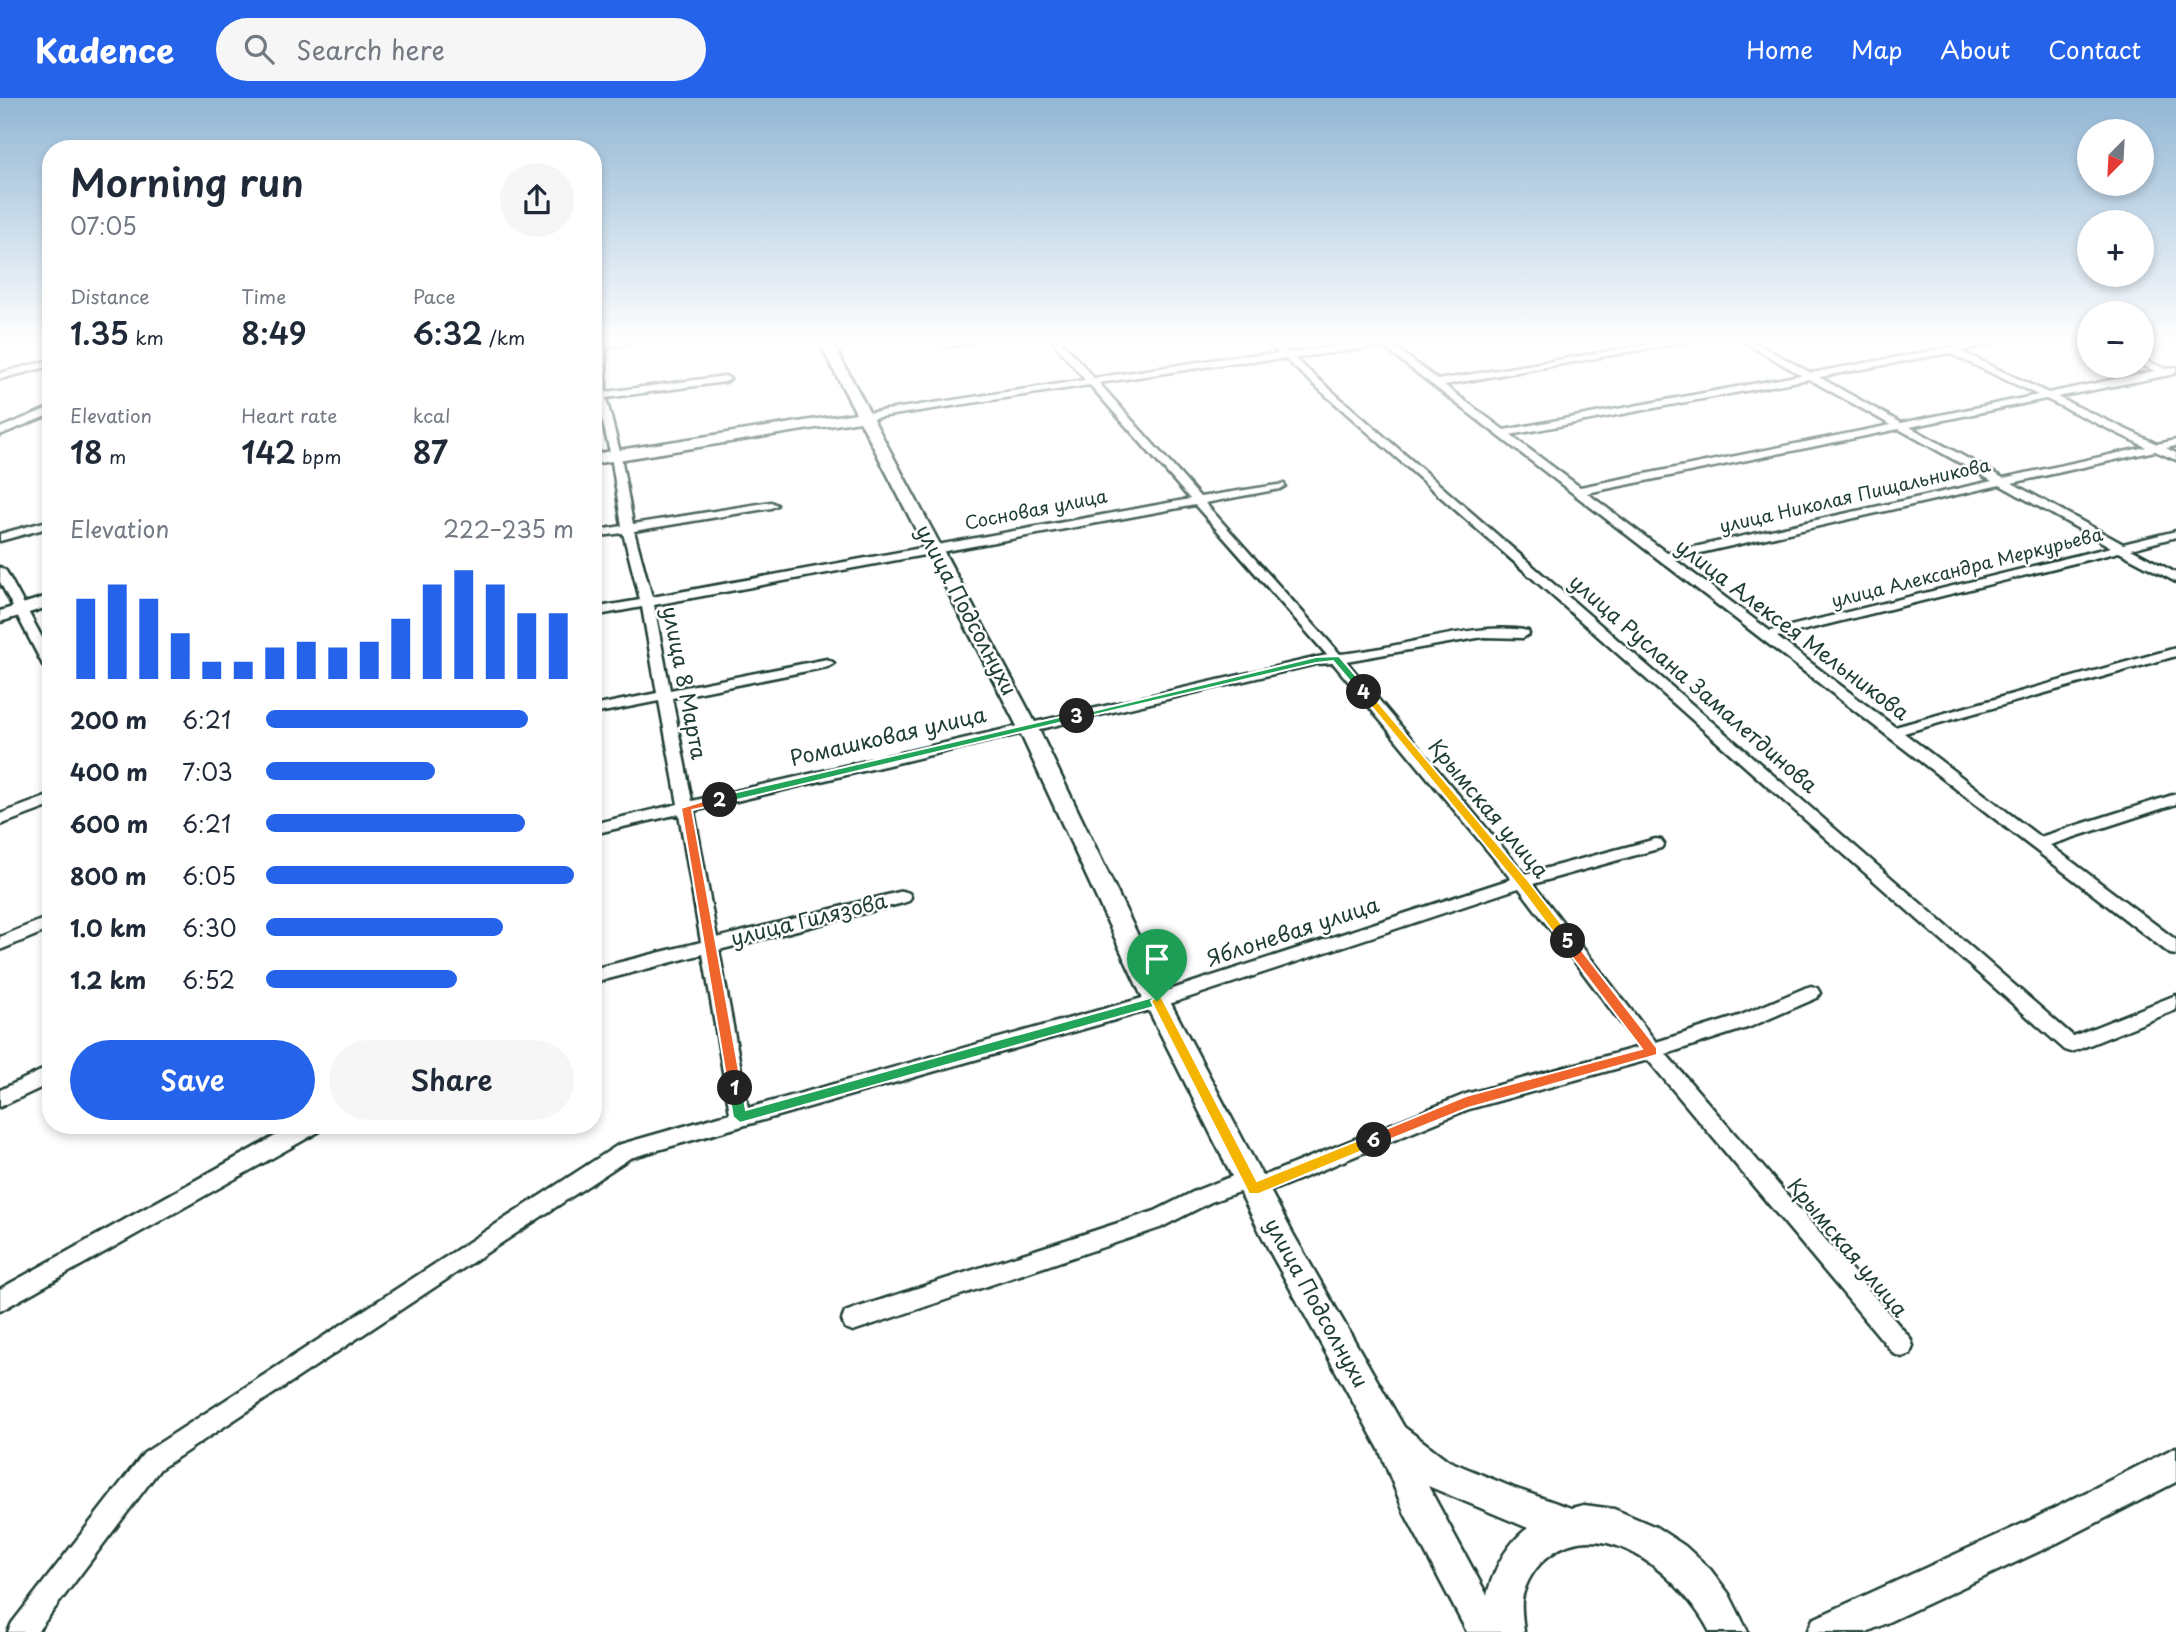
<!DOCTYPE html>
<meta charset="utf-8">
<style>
:root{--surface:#fff;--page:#f6f6f7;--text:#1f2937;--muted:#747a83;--accent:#2563eb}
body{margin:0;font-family:"Playpen Sans",sans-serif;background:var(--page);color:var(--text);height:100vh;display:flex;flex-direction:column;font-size:26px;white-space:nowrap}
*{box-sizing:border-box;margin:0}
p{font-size:23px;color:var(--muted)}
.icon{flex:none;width:38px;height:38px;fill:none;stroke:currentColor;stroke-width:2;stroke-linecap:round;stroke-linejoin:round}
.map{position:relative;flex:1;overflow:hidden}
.side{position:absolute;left:42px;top:42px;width:560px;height:994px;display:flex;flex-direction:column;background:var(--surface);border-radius:28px;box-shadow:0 4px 10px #0003}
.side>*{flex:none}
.needle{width:46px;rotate:204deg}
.buttons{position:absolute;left:2077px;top:21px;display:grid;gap:14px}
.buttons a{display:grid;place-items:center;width:77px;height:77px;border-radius:50%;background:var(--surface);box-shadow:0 4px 10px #0003;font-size:35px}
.pin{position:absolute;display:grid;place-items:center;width:60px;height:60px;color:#fff;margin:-72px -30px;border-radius:50% 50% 50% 0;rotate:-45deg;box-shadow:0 0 7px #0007}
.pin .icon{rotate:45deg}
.km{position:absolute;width:35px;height:35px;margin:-18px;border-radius:50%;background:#222;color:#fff;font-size:19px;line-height:35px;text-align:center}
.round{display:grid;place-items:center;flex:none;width:74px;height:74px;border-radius:37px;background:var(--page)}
.headline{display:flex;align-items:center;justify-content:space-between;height:119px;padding:0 28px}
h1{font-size:38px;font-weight:600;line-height:52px}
.metrics{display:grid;grid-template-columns:repeat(3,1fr);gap:10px;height:119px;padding:7px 28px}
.metrics div{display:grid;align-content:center}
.metrics b{font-size:30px;font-weight:600}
.metrics small{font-size:19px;font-weight:400}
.metrics p{font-size:19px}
.chart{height:196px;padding:14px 28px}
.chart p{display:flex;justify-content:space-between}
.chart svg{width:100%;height:126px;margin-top:7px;stroke:var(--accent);stroke-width:6}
.primary-button{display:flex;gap:14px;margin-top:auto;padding:14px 28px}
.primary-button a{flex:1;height:80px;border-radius:42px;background:var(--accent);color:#fff;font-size:28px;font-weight:600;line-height:80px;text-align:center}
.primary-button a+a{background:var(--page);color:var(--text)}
ul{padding:0 28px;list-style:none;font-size:23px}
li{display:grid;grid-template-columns:112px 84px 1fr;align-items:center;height:52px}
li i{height:18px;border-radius:9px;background:var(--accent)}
header{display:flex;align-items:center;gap:42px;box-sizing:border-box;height:98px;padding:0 35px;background:var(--accent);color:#fff}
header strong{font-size:33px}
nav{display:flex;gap:38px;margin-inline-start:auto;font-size:24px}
.search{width:490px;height:63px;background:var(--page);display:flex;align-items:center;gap:18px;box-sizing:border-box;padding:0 24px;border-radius:38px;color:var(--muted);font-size:26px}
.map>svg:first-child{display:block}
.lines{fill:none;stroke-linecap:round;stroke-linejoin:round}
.street-casing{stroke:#1f3d34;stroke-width:5}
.secondary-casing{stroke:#1f3d34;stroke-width:5}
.street{fill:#fff;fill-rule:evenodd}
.secondary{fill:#fff;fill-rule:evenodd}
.split-1{fill:#22a559;stroke:#fff;stroke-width:2}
.split-2{fill:#f0652b;stroke:#fff;stroke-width:2}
.split-3{fill:#22a559;stroke:#fff;stroke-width:2}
.split-4{fill:#22a559;stroke:#fff;stroke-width:2}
.split-5{fill:#f5b400;stroke:#fff;stroke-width:2}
.split-6{fill:#f0652b;stroke:#fff;stroke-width:2}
.split-7{fill:#f5b400;stroke:#fff;stroke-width:2}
.labels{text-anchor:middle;stroke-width:5;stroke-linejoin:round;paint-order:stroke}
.far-street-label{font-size:18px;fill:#1f3d34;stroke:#fff}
.street-label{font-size:21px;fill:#1f3d34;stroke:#fff}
</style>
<header>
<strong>Kadence</strong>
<div class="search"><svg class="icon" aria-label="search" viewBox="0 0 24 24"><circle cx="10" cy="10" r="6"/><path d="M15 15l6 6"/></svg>Search here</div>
<nav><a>Home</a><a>Map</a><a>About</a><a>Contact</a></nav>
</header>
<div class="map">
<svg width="2176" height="1534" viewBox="0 0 2176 1534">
<rect width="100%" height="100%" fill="#fff"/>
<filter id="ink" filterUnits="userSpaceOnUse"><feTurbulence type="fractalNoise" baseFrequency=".0143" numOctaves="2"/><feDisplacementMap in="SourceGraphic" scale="14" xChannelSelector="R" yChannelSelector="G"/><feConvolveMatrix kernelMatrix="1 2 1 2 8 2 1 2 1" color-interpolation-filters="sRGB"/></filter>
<g filter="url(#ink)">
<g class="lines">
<defs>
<g id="street">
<path d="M598 244H634L606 250V294L725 278 730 281 725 284 606 300 621 358 633 426 771 404 777 407 771 410 634 433 652 499 1190 401 1090 287 867 321 862 318 867 315 1085 282 1053 244H1062L1094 280 1238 258 1279 256 1267 244H1276L1289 255 1369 244H1392L1391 246 1438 282 1664 244H1685L1444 287 1504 332 1801 277 1744 244H1754L1811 275 1981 244H1999L1960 253 2048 295 2155 273 2142 267V261L2166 271 2176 269V275L2170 277 2057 299 2157 346 2176 342V348L2166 350 2176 355V362L2155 353 2012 385 2123 446 2176 433V439L2131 451 2176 475V484L2119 454 1777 539 1895 629 2176 550V558L1904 635 2040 739 2176 696V706L2050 747 2176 842V857L2170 856 1382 248 1294 260 2073 938 2176 897V912L2077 952 2071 954 2065 952 1285 261 1238 264 1099 285 1200 399 1284 386 1285 388 1280 391 1205 405 1340 556C1396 552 1475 522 1528 533L1529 536 1523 540 1483 539 1346 563 1525 776 1656 741 1661 742 1664 746 1661 750 1533 786 1656 944 1739 918 1805 890 1811 888 1817 890 1820 895 1817 900 1750 929 1666 956 1910 1240 1913 1248 1910 1256 1902 1259 1894 1256 1648 962 1469 1011 1254 1100 1247 1097 1244 1092 1211 1104 1160 1130 853 1233 845 1230 842 1222 845 1214 853 1211 1155 1113 1197 1092 1248 1072 1255 1075 1258 1080 1466 996 1639 949 1519 790 1157 910 630 1060 160 1371 37 1534H8L12 1525 144 1355 618 1047 730 1015 703 856 593 885V871L701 844 679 716 593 736V726L678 706 659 603 593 616V608L657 595 642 509 593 518V510L640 502 623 435 593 439V433L622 428 611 358 597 301 593 302V296H596L597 251 593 252V246ZM1949 255 2038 297 1901 325 1819 279ZM1809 281 1891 327 1580 389 1510 337ZM2046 301 2146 349 2003 380 1910 329ZM1899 331 1992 383 1667 455 1587 395ZM2000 387 2111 449 1770 533 1674 461ZM1195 407 1327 557 692 703 672 600 827 569 834 565 827 561 670 592 654 507ZM1333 565 1511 781 1157 896 748 1010 719 852 903 805 909 803 911 799 909 795 903 793 717 840 694 713 1316 566Z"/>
<path d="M947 244H974L949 249 944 246Z"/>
<path d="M51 262V268L0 281V275Z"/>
<path d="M51 309V316L0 337V330Z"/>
<path d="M51 422V429L0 443V436Z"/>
<path d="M0 469 6 473 51 556V573L44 569 0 484Z"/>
<path d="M51 697V708L0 727V716Z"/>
<path d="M51 818V831L0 852V839Z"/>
<path d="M51 968V985L0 1009V992Z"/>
<path d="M295 1027H322L320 1033 0 1213V1191Z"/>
</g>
<g id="secondary">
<path d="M819 244H832L1038 630 1169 902 1292 1134 1404 1329 1449 1363 1514 1390 1571 1410 1584 1407 1614 1411 1656 1429 1685 1448 1710 1471 1729 1496 1748 1534H1710C1684 1483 1607 1413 1550 1457 1536 1467 1525 1484 1522 1502 1521 1512 1523 1523 1524 1534H1467L1405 1416 1379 1351 1270 1154 1144 903 1018 630 860 323 593 366V356L856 315ZM1428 1388 1528 1430C1506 1446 1494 1471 1487 1497Z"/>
<path d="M51 497V508L0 524V513Z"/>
<path d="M2176 1349V1384L2057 1445 1867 1534H1807L1813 1521 2033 1421Z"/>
</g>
</defs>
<use href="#street" class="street-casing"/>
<use href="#secondary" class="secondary-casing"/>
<use href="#street" class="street"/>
<use href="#secondary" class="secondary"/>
</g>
</g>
<linearGradient id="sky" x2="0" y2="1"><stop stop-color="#91b6d4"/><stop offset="0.53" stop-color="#fff"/><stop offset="1" stop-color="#fff" stop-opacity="0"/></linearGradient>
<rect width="2176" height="459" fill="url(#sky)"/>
<path class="split-1" d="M1157 898 1164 903 1157 908 740 1025 733 1019 728 990 735 984 742 990 746 1012Z"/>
<path class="split-2" d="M720 698 725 702 724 705 692 712 742 990 735 996 728 990 681 710Z"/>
<path class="split-3" d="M1077 615 1082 618 1080 620 720 706 715 702 720 698Z"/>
<path class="split-4" d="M1339 558 1368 592V596H1361L1333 563 1316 565 1077 621 1072 618 1316 559Z"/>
<path class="split-5" d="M1361 592H1368L1526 780 1572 840V847H1563L1517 786 1361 596Z"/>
<path class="split-6" d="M1568 839 1572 840 1657 950V957L1468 1010 1379 1046H1369V1038L1466 998 1642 951 1563 847V840Z"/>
<path class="split-7" d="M1157 898 1162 900 1257 1083 1374 1036 1381 1042 1379 1046 1259 1096H1249L1151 903Z"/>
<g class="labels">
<g class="far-street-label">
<text transform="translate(1855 398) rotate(-13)" y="6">улица Николая Пищальникова</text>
<text transform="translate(1036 412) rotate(-11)" y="6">Сосновая улица</text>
<text transform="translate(1967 470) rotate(-14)" y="6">улица Александра Меркурьева</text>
</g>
<g class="street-label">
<text transform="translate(966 512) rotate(62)" y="7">улица Подсолнухи</text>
<text transform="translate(1792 532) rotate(37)" y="7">улица Алексея Мельникова</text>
<text transform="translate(684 585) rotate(79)" y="7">улица 8 Марта</text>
<text transform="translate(1693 586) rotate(41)" y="7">улица Руслана Замалетдинова</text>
<text transform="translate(888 639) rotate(-13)" y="7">Ромашковая улица</text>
<text transform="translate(1488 711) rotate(50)" y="7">Крымская улица</text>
<text transform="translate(809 822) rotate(-14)" y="7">улица Гилязова</text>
<text transform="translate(1293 834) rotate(-18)" y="7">Яблоневая улица</text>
<text transform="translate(1847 1150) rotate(50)" y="7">Крымская улица</text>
<text transform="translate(1316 1205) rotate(61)" y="7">улица Подсолнухи</text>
</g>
</g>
</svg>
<div class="buttons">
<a><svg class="needle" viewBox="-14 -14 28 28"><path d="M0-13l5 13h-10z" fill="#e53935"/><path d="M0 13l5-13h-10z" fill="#747a83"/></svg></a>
<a>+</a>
<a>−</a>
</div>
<div class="pin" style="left:1157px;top:903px;background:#1e9e55"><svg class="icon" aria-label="arrive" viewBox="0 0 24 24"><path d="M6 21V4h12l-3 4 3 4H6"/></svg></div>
<b class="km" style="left:735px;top:990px">1</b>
<b class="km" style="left:720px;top:702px">2</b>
<b class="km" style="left:1077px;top:618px">3</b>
<b class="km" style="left:1364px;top:594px">4</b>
<b class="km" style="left:1568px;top:843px">5</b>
<b class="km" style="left:1374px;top:1042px">6</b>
<section class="side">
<div class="headline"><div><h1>Morning run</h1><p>07:05</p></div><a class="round"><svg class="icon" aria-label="share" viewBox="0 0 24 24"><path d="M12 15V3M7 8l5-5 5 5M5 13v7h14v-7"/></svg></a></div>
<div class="metrics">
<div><p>Distance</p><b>1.35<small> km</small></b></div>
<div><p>Time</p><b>8:49</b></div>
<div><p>Pace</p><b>6:32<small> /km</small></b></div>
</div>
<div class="metrics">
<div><p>Elevation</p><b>18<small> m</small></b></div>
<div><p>Heart rate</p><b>142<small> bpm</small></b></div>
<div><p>kcal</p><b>87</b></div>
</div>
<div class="chart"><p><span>Elevation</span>222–235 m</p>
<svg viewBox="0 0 160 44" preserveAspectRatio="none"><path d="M5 44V16M15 44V11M25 44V16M35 44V28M45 44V38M55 44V38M65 44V33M75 44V31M85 44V33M95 44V31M105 44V23M115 44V11M125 44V6M135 44V11M145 44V21M155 44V21"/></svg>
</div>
<ul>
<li><b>200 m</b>6:21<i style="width:85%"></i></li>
<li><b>400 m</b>7:03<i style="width:55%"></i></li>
<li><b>600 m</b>6:21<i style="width:84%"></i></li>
<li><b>800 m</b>6:05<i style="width:100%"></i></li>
<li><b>1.0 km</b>6:30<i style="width:77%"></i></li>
<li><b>1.2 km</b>6:52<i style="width:62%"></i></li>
</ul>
<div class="primary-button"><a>Save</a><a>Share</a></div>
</section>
</div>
